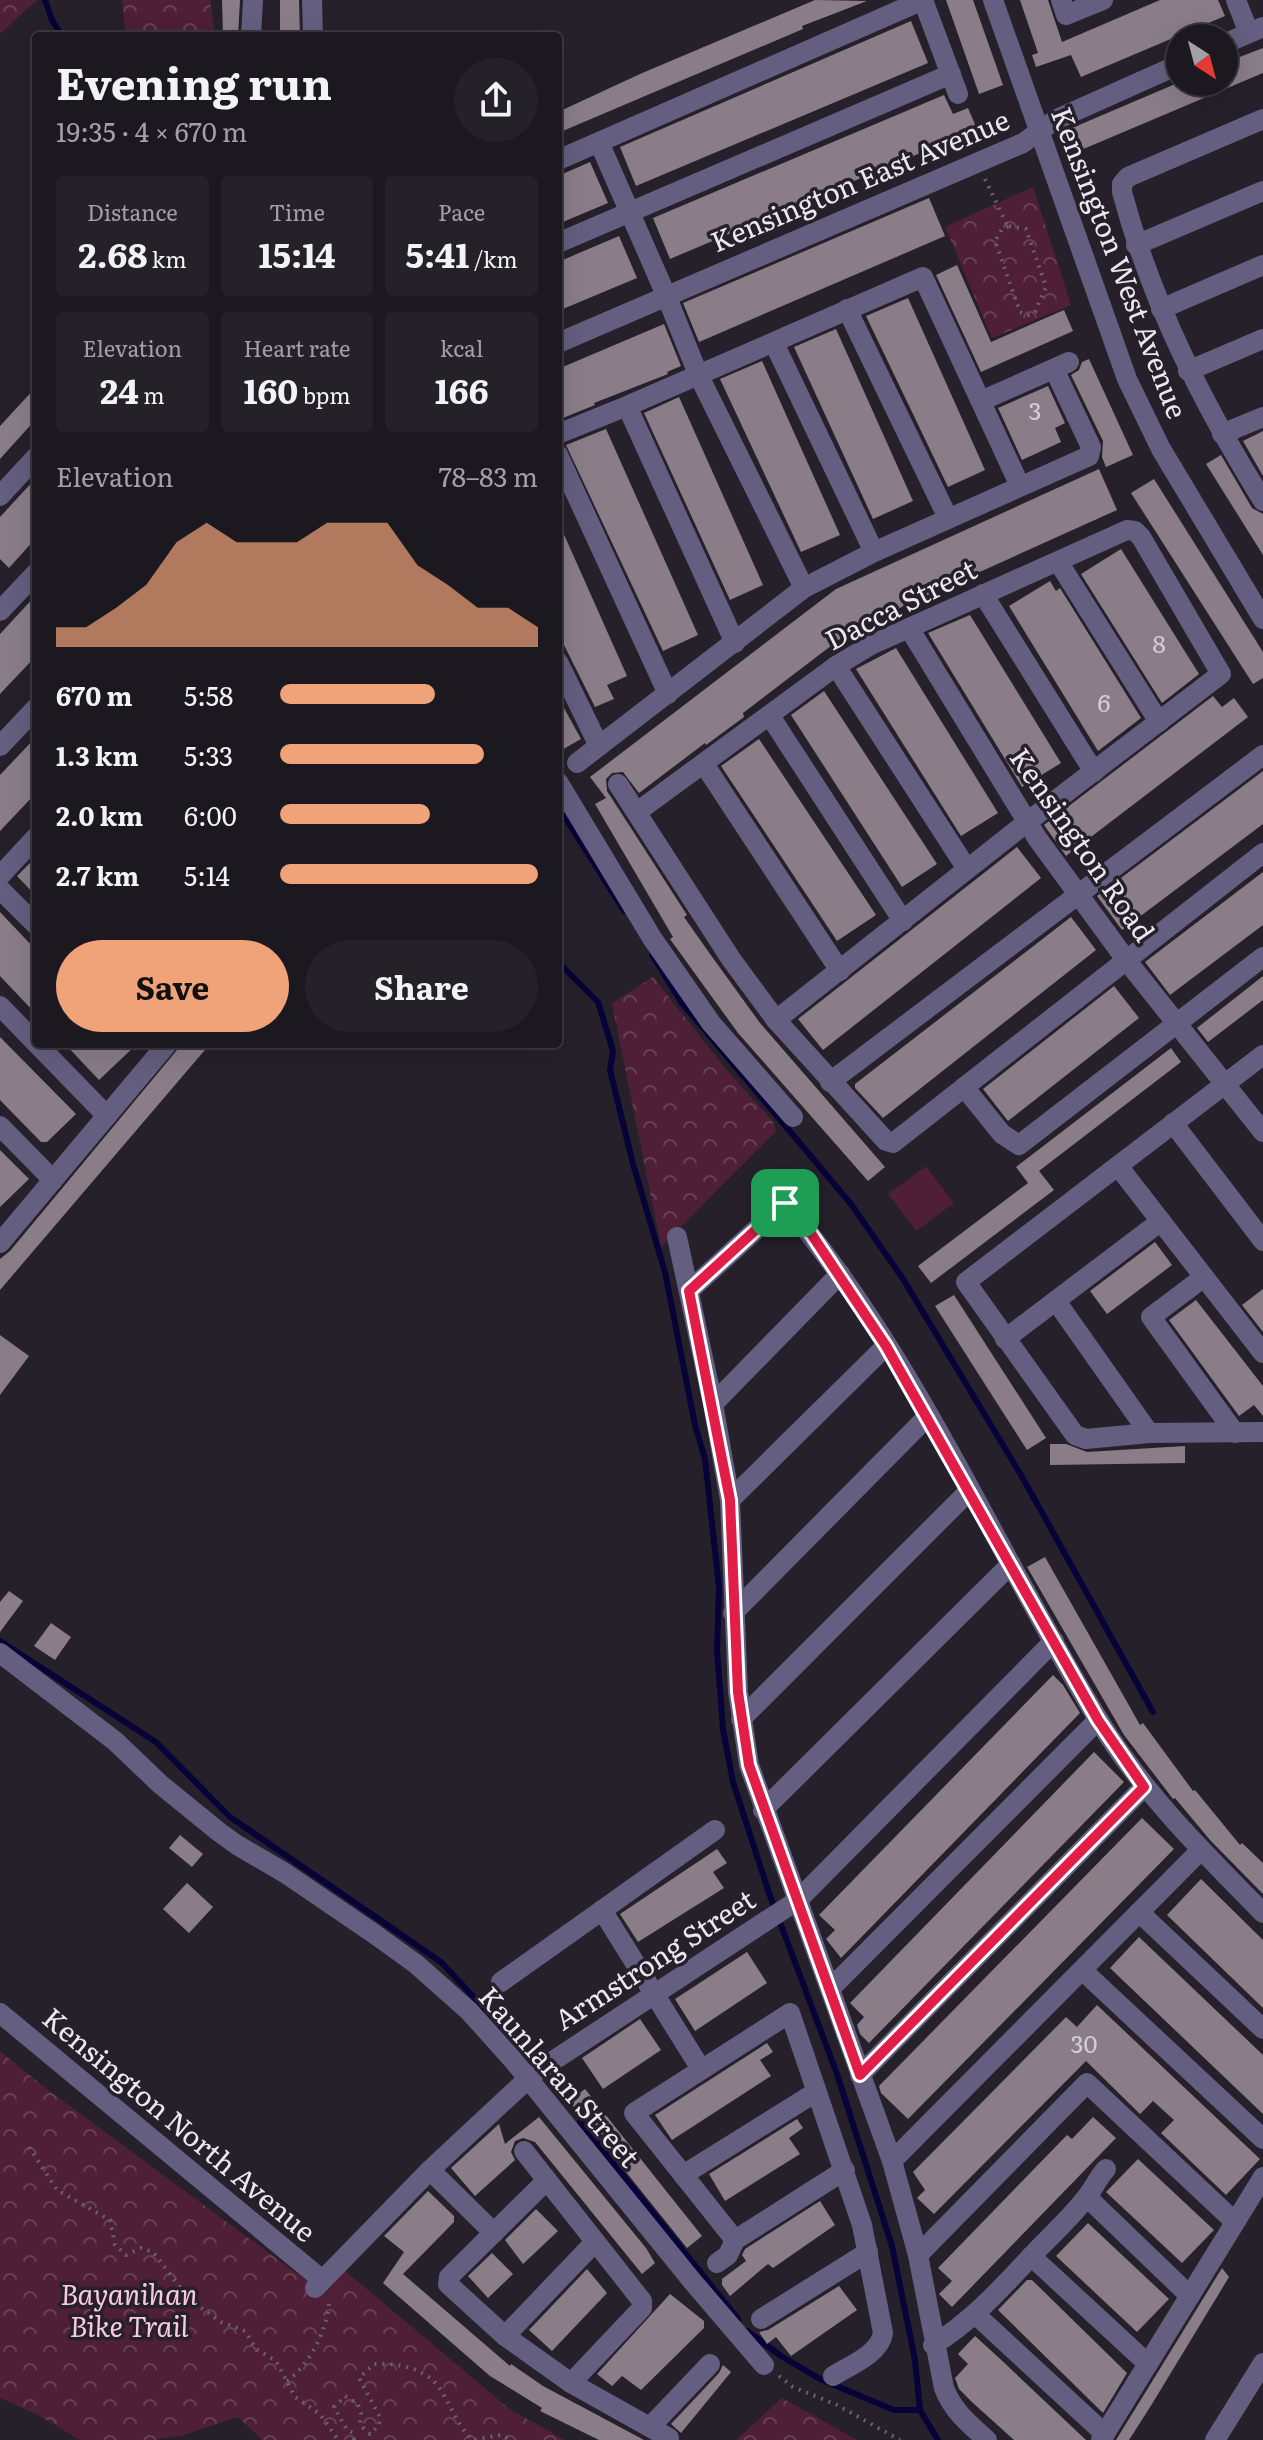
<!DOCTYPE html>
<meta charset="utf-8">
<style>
:root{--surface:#1c1820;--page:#252129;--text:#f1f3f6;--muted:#a0a0a5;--line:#3a373e;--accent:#f0a278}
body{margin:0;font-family:Literata,serif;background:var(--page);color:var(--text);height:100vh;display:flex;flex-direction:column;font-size:30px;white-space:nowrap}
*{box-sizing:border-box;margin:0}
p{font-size:26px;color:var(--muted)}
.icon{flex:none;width:44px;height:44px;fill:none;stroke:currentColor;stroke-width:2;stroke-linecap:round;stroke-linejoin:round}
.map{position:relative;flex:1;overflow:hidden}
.sheet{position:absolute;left:32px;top:32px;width:530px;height:1016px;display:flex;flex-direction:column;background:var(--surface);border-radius:8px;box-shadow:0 8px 32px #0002,0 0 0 2px var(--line)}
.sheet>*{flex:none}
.needle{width:52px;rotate:144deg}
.tools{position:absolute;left:1166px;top:24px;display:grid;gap:16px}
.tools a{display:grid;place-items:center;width:72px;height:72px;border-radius:50%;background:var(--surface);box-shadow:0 8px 32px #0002,0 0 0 2px var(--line);font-size:40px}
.pin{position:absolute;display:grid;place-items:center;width:68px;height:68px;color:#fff;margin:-34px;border-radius:16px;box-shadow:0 4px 12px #0006}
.round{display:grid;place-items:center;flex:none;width:84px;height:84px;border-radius:42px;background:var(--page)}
.headline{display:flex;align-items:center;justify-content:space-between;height:136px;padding:0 24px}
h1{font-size:44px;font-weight:700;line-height:60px}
.metrics{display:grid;grid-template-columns:repeat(3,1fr);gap:12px;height:136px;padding:8px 24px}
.metrics div{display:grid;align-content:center;border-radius:8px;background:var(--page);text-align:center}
.metrics b{font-size:34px;font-weight:700}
.metrics small{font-size:22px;font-weight:400}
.metrics p{font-size:22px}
.chart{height:224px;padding:16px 24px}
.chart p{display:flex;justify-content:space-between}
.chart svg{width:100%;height:144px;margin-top:8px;fill:var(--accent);opacity:.7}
.action{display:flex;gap:16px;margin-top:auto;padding:16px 24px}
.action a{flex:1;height:92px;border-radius:48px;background:var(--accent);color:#111;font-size:32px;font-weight:700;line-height:92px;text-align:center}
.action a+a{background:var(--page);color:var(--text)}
ul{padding:0 24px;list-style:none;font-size:26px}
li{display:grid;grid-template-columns:128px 96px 1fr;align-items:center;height:60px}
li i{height:20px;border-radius:10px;background:var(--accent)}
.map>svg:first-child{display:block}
.park{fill:url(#park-crowns)}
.pitch{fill:#4e1f37}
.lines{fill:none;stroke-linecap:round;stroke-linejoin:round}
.stream{stroke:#070237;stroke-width:6}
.building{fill:#8a7d88}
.path{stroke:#68626c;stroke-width:4;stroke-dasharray:2 6;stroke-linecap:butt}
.minor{stroke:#645e80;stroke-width:20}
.route-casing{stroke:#fff;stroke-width:16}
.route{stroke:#e11d48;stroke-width:10}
.labels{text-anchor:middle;stroke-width:7;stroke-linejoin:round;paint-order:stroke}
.number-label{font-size:24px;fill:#d4cdd6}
.street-label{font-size:28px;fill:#ede8f0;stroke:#26202b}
.park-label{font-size:28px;font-style:italic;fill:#f9c9de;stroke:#26202b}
</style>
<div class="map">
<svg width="1263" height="2440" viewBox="0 0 1263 2440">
<defs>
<pattern id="park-crowns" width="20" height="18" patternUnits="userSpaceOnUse" patternTransform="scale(2)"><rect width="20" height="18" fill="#4e1f37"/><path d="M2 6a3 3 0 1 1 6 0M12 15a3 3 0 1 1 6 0" fill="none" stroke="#684054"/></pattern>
</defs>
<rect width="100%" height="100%" fill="#26202b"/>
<g class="park">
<path d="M0 0H37L0 34Z"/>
<path d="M122 0H210L215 36H126Z"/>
<path d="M1033 187 1071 305 992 338 945 227Z"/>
<path d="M653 977 726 1069 772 1120 776 1131 661 1247 612 1003Z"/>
<path d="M0 2051 44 2087 323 2293 344 2270 511 2410 565 2440H262L238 2417 184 2435 154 2440H80L40 2416 0 2398Z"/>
<path d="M782 2398 857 2440H736Z"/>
</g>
<path class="pitch" d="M926 1166 954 1203 916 1231 888 1194Z"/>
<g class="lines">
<g class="stream">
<path d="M45 0 52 20 62 36"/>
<path d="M558 806 624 911"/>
<path d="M652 955 682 1003 851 1204 903 1279 1021 1475 1153 1712"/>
<path d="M558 962 598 1002 613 1051 610 1070 633 1164 665 1272 695 1425 705 1459 719 1587 717 1650 723 1729 733 1782 769 1893 837 2074 892 2246 915 2360 920 2410"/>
<path d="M0 1641 156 1742 230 1817 441 1962 527 2054"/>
<path d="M580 2122 738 2319"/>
<path d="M747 2331 781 2356 820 2379 894 2410H920L938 2440"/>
</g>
</g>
<g class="building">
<path d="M222 0H240L238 36H223Z"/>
<path d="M280 0H299L300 36H280Z"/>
<path d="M815 0 867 1 802 26 803 29 558 133V112L640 74Z"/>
<path d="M946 0H973L1003 85 979 94Z"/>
<path d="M1020 0H1048L1062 42 1160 0H1218L1225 16 1081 77 1071 55 1036 67 1032 55 1038 53Z"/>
<path d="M911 21 928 63 636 186 620 147Z"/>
<path d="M1263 48V73L1081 150 1072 128 1180 82H1224V63Z"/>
<path d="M944 95 953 114 968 108 977 129 670 259 653 218Z"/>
<path d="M590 162 608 203 558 224V176Z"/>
<path d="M929 198 945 236 699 342 683 303Z"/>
<path d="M619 236 637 278 558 311V262Z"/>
<path d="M957 265 991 342 1064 310 1073 331 981 372 936 275Z"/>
<path d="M908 298 985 470 948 487 866 316Z"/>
<path d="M664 324 681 366 667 372 668 374 594 403 595 405 558 420V369Z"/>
<path d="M836 329 913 501 873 519 794 347Z"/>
<path d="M1089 359 1133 455 1106 467 1102 457 1103 441 1071 375 1079 370 1082 362Z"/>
<path d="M762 361 840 535 801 552 720 379Z"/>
<path d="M1048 386 1065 423 1055 428 1061 442 1022 460 998 408Z"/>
<path d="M36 387V419L0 459V426Z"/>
<path d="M679 397 763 585 730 600 644 413Z"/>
<path d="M606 429 698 635 663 651 566 445Z"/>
<path d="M1263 431V476L1243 441Z"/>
<path d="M1221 455 1252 508 1263 514V555L1206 464Z"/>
<path d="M1099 469 1117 510 853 629 743 713 744 717 706 745 705 743 639 793 623 772 612 773 606 779 607 791 687 915 684 917 710 954 760 1023 885 1167 868 1181 738 1033 670 939 673 937 595 804 606 798 590 777 836 589Z"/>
<path d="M36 478V538L9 568 0 559V517Z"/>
<path d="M1154 479 1263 652V678L1253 684 1131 493Z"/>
<path d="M558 521 627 676 607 685 614 699 595 707 558 633Z"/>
<path d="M1121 549 1199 674 1162 703 1081 574Z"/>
<path d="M1050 581 1056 591 1060 588 1141 718 1098 751 1009 606Z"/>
<path d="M36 595V656L0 694V634Z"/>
<path d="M970 615 1061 763 1022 787 928 633Z"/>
<path d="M896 648 998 813 961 836 856 669Z"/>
<path d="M824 691 937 864 902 887 791 715Z"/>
<path d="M1213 696 1222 707 1234 698 1248 717 1066 856 1044 825Z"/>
<path d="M558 697 581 739 558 752Z"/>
<path d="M36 737V793L0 831V775Z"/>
<path d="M759 739 876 915 837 941 721 766Z"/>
<path d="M1263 771V824L1122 930 1097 896Z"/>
<path d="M1017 847 1041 878 823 1050 798 1019Z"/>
<path d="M36 857V896L17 876Z"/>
<path d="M1263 872V925L1170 995 1145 962Z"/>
<path d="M0 912 36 950V1014L0 976Z"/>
<path d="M1071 917 1096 950 883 1118 855 1088V1084Z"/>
<path d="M1263 976V1000L1208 1042 1197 1028Z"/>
<path d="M1114 986 1139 1018 1008 1121 983 1089Z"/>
<path d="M0 1037 76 1114 47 1142H41L0 1100Z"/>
<path d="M65 1044H137L99 1080Z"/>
<path d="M182 1044H210L0 1290V1259L10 1251Z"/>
<path d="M1171 1048 1181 1062 1039 1171 1054 1190 931 1283 918 1266 1028 1183 1016 1167Z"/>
<path d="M0 1150 29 1179 0 1207Z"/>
<path d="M1155 1242 1172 1265 1107 1314 1090 1291Z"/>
<path d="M1263 1289V1332L1242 1305Z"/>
<path d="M954 1295 1046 1438 1027 1450 935 1306Z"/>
<path d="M1196 1300 1263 1386V1416L1254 1405 1239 1416 1169 1320Z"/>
<path d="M0 1335 29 1356 0 1395Z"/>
<path d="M1050 1444H1066L1087 1452 1185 1446V1463L1050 1465Z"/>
<path d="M1045 1557 1140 1725 1143 1723 1193 1791 1195 1790 1240 1845 1242 1843 1263 1863V1894L1210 1840 1175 1798 1173 1799 1124 1735 1027 1567Z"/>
<path d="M9 1591 23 1601 0 1632V1602Z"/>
<path d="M51 1623 71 1637 55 1660 34 1646Z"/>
<path d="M1053 1675 1063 1685 1080 1713 841 1958 826 1939 835 1930 819 1915Z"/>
<path d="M1094 1752 1124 1782 869 2043 860 2034 857 2025 864 2017 850 2003Z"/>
<path d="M1142 1818 1174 1849 908 2119 881 2093 879 2086Z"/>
<path d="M180 1835 203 1854 192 1867 169 1848Z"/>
<path d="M717 1849 727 1863 713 1872 724 1888 638 1942 620 1914Z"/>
<path d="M1201 1879 1263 1940V2008L1167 1915Z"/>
<path d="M187 1883 213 1907 189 1933 163 1909Z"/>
<path d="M1139 1937 1263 2055V2114L1110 1968Z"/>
<path d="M747 1952 767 1983 695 2031 675 1999Z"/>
<path d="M1097 2005 1260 2159 1226 2195 1161 2133 1174 2120 1153 2101 1140 2114 1086 2061 934 2214 917 2198 925 2190 913 2172 1066 2017 1077 2027Z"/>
<path d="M640 2019 661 2050 603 2089 582 2058Z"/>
<path d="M767 2043 773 2052 760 2060 771 2076 672 2140 655 2115Z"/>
<path d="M585 2089 702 2236 687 2248 569 2101Z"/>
<path d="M539 2117 646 2248 655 2263 642 2274 535 2142 523 2138 515 2141 511 2152 515 2160 475 2196 451 2168 499 2124 505 2144Z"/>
<path d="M1093 2117 1116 2138 952 2307 939 2294 952 2281 938 2268 1067 2135 1072 2139Z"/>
<path d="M797 2119 803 2128 789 2138 800 2154 725 2201 709 2174Z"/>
<path d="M1138 2159 1214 2230 1182 2263 1106 2192Z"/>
<path d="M428 2191 454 2216V2222L403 2274 510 2366 511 2364 543 2386 644 2440H599L540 2411 542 2408 490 2376 383 2283 404 2252 384 2236Z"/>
<path d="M820 2201 835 2225 773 2268 768 2264 730 2296 722 2285V2279L746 2261 742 2255 745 2249Z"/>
<path d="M536 2209 558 2231 523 2264 505 2240Z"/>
<path d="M1088 2223 1169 2299 1137 2332 1056 2256Z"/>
<path d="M492 2253 513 2274 488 2298 468 2276Z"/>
<path d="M1222 2268 1229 2277 1152 2404 1129 2440H1116Z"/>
<path d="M587 2269 607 2293 552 2351 529 2330Z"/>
<path d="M1027 2280H1032L1127 2373 1103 2413 998 2310Z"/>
<path d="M839 2286 857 2310 791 2356 776 2337 767 2344 759 2332 768 2330Z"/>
<path d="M670 2294 704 2321V2328L641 2390 622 2376 612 2386 597 2374Z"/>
<path d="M975 2336 997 2356 1086 2440H1014L973 2403 959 2389 955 2378 968 2364 958 2354Z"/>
<path d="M723 2365 731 2372 681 2433 671 2424 719 2373Z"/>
</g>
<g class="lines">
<g class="path">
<path d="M985 179 1008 227"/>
<path d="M1009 226 1026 229 1046 287 1035 312 1028 315 1020 312 995 241 1002 229Z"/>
<path d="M29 2147 57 2190 110 2220 115 2245 126 2255 141 2248 153 2252 189 2299 221 2322 245 2331 256 2349 276 2361 295 2397 320 2414 338 2440"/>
<path d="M779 2376 793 2387 837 2405 900 2440"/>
<path d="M287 2381C309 2366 329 2327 329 2300"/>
<path d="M354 2440 353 2433 347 2430 334 2407 345 2396 358 2404 361 2414 360 2425 370 2434 379 2425 380 2417 359 2378 374 2364C399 2363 428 2368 442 2392 453 2409 457 2426 473 2440L501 2435 512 2440"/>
</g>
<g class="minor">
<path d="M312 0 313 36"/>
<path d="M923 0 958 94"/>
<path d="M993 0 1127 379 1161 449 1263 619"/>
<path d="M1061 0 1066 15 1103 0"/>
<path d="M1236 0 1249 33"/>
<path d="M251 36 253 0"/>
<path d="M1224 44 1263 27"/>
<path d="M1263 119 1128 177 1122 184V192C1152 304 1203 404 1263 501"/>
<path d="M599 142 666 295 698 374 804 588"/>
<path d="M558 160 923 0"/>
<path d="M558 243 951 74"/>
<path d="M1136 245 1263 191"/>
<path d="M847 309 948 518"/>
<path d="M1161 309 1263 265"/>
<path d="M558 343 1023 143 1055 120 1180 64"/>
<path d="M774 343 874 552"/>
<path d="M1188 371 1263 339"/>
<path d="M981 401 1069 362"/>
<path d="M627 406 735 643"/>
<path d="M558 434 627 406 923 277 1020 486"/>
<path d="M1222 434 1263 417"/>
<path d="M558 455 668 694"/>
<path d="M0 496 36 457"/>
<path d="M1059 563 1159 722"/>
<path d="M983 594 1094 772"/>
<path d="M0 611 36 573"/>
<path d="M909 628 1037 838 1127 961 1263 1132"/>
<path d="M558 662 599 746"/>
<path d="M836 666 967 869"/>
<path d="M770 716 903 921"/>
<path d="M0 746 36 708"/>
<path d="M577 763 804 588 874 552 1089 456 1091 447 1054 369"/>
<path d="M704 764 840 971"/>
<path d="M558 782 652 938 711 1023 793 1117"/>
<path d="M618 784 731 959 776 1020 886 1141 893 1143 1263 853"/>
<path d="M637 812 836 666 871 645 1127 530 1135 531 1141 537 1221 674 1026 823 776 1020"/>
<path d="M0 876 36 837"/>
<path d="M0 889 36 925"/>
<path d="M0 1006 36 1043"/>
<path d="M37 1044 107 1116"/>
<path d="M1263 1055 966 1282 1075 1435 1086 1439 1149 1433 1263 1432"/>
<path d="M830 1082 1263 755"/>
<path d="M964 1087 1002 1134 1019 1145 1263 957"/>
<path d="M1173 1123 1263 1241"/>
<path d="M0 1126 53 1180"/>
<path d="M1118 1166 1263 1353"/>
<path d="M766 1182C908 1339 989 1540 1098 1719 1142 1792 1203 1852 1263 1913"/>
<path d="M677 1237 713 1404 730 1500 738 1692 749 1765 892 2161 918 2255 944 2388C953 2411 969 2424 987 2440"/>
<path d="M0 1243 167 1044"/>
<path d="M1204 1277 1151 1317 1235 1433"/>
<path d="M689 1291 785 1203"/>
<path d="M1056 1301 1149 1433"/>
<path d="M1005 1339 1161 1221"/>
<path d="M713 1404 840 1274"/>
<path d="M730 1500 886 1346"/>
<path d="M733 1613 928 1416"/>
<path d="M0 1653 115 1741 160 1784 219 1832 237 1845 285 1873 373 1933 416 1964 469 2011 513 2060 693 2282 764 2365"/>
<path d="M741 1719 970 1490"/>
<path d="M763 1810 1011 1564"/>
<path d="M602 1910 701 2069"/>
<path d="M1139 1912 1263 2029"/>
<path d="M1082 1970 1263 2139"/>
<path d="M501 1982 715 1830"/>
<path d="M830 1989 1098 1720"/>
<path d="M0 2013 321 2279"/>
<path d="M860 2075 1144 1787"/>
<path d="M524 2151 642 2301V2308L571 2383"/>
<path d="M892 2161 1201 1850"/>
<path d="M430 2170 494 2233"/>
<path d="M683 2175 816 2092"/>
<path d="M547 2180 449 2277 448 2284 505 2336 571 2383 669 2438"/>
<path d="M1087 2197 1190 2296"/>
<path d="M735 2240 634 2113 790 2013 862 2225 883 2333C880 2354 849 2366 833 2376"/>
<path d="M918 2255 1087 2083 1235 2222"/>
<path d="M1031 2256 1148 2364"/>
<path d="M717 2263 728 2255 735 2240 845 2170"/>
<path d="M315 2288 430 2170 533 2074 798 1900 1054 1641"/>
<path d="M975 2314 1105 2434"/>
<path d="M761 2319 868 2252"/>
<path d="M505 2336 595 2242"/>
<path d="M933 2345C974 2320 1006 2283 1038 2249 1054 2233 1071 2217 1085 2199 1093 2190 1097 2179 1106 2169"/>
<path d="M651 2426 710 2364"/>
<path d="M1101 2440 1263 2177"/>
<path d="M1215 2440 1263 2363"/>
</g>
</g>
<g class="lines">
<defs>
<path id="route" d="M785 1203 812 1235 886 1346 1098 1720 1144 1787 860 2075 749 1765 738 1692 730 1500 689 1291Z"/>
</defs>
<use href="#route" class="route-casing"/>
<use href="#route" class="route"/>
</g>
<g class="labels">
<g class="number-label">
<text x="1035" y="420">3</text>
<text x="1159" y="653">8</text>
<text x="1104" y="712">6</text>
<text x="1084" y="2053">30</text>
</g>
<g class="street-label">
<text transform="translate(860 181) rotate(-23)" y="10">Kensington East Avenue</text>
<text transform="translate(1119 263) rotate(69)" y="10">Kensington West Avenue</text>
<text transform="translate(901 605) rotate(-27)" y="10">Dacca Street</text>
<text transform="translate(1082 845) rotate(55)" y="10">Kensington Road</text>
<text transform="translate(655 1960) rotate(-33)" y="10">Armstrong Street</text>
<text transform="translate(559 2077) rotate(49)" y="10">Kaunlaran Street</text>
<text transform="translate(179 2125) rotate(40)" y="10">Kensington North Avenue</text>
</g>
<g class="park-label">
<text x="129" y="2305">Bayanihan<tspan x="129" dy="32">Bike Trail</tspan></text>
</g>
</g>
</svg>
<div class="tools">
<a><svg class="needle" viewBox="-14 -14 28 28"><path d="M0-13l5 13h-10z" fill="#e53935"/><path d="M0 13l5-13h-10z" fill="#a0a0a5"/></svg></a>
</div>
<div class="pin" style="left:785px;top:1203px;background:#1e9e55"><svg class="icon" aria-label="arrive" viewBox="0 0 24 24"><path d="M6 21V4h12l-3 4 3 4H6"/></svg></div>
<section class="sheet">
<div class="headline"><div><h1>Evening run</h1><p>19:35 · 4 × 670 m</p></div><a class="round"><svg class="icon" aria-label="share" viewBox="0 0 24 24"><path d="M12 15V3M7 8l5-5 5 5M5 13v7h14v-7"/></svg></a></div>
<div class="metrics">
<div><p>Distance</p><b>2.68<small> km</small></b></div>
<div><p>Time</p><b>15:14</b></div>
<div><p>Pace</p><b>5:41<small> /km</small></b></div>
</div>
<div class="metrics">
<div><p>Elevation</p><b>24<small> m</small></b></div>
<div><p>Heart rate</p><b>160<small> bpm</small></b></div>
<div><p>kcal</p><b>166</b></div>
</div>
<div class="chart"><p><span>Elevation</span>78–83 m</p>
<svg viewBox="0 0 160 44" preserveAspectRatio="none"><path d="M0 44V38L10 38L20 32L30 25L40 12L50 6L60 12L70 12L80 12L90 6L100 6L110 6L120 19L130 25L140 32L150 32L160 38V44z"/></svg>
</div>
<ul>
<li><b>670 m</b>5:58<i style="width:60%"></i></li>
<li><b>1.3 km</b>5:33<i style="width:79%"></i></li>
<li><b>2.0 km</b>6:00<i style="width:58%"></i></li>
<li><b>2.7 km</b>5:14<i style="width:100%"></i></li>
</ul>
<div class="action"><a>Save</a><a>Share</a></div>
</section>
</div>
